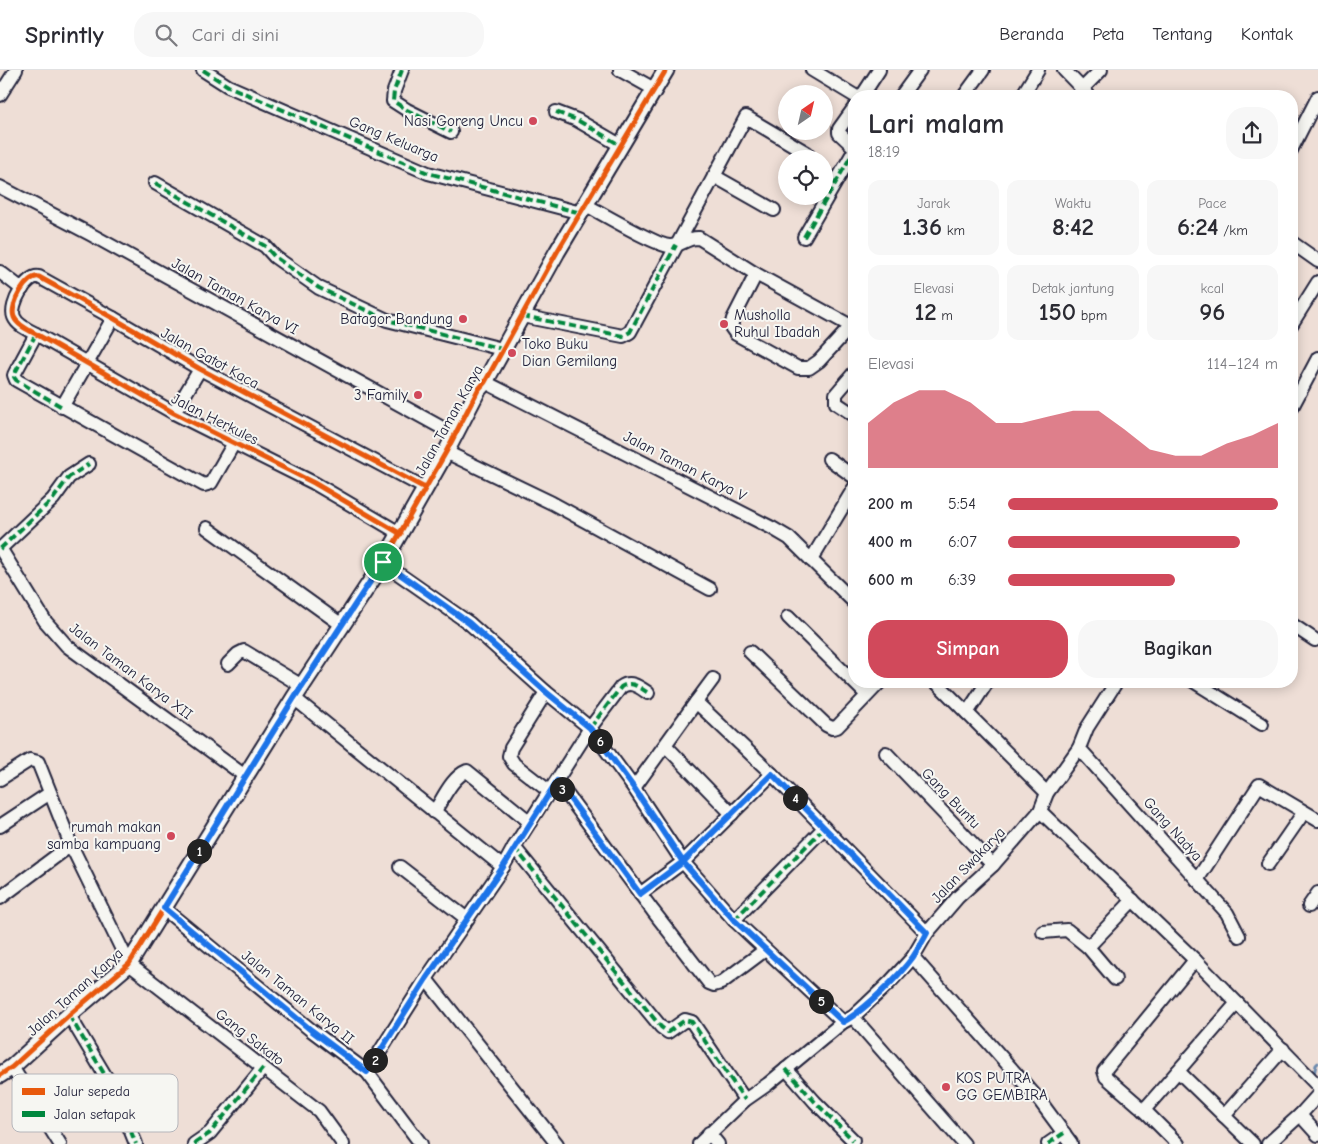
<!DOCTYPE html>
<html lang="id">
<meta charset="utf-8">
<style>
:root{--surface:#fff;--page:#f7f7f7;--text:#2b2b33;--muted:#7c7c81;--line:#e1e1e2;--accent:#d1495b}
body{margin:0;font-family:"Comic Neue",sans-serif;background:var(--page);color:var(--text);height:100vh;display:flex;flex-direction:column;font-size:19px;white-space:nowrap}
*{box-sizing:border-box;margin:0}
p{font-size:16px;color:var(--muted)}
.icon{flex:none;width:28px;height:28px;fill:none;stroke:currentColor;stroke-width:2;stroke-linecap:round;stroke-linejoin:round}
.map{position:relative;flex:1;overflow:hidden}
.details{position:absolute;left:848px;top:20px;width:450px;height:598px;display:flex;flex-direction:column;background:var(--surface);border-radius:20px;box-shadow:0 2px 12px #0003}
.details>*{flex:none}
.needle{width:32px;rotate:34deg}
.fabs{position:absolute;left:778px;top:15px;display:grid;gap:10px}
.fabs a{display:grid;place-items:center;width:55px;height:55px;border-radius:50%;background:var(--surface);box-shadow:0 2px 12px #0003;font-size:25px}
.pin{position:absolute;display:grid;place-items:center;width:42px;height:42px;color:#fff;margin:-21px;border:2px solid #fff;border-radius:50%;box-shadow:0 1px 5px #0007}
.km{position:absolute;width:25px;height:25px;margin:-12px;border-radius:50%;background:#222;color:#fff;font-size:14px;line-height:25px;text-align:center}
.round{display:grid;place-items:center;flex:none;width:52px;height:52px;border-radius:20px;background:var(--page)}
.overview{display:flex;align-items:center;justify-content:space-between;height:85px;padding:0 20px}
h1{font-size:28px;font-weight:700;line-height:38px}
.figures{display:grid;grid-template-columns:repeat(3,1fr);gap:8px;height:85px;padding:5px 20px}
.figures div{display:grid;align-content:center;border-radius:12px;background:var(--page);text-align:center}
.figures b{font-size:25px;font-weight:700}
.figures small{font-size:14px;font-weight:400}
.figures p{font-size:14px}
.chart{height:140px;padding:10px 20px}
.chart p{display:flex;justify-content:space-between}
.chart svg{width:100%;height:90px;margin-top:5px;fill:var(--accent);opacity:.7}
.cta{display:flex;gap:10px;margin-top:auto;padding:10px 20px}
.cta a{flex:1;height:58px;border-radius:20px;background:var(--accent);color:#fff;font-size:20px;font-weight:700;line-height:58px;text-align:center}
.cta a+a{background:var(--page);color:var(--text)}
ul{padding:0 20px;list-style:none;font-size:16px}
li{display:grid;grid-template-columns:80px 60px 1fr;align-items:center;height:38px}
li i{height:12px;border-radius:6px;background:var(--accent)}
header{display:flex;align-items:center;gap:30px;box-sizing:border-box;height:70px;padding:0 25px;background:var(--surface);border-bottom:1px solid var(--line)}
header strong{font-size:24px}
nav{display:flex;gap:28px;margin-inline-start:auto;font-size:18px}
.search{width:350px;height:45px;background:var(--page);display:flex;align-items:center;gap:12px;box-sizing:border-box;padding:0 18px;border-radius:20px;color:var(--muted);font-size:19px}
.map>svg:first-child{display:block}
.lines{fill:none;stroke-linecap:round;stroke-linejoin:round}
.stream{stroke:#6c8aae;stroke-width:3}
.minor-casing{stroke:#22223b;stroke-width:16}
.tertiary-casing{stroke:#22223b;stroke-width:19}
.minor{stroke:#f6f6f2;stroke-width:12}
.tertiary{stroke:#f6f6f2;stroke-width:15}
.quiet{stroke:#00873e;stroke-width:4;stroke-dasharray:8 4;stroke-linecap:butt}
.cycleway-casing{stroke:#f6f6f2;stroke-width:8}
.cycleway{stroke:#e8590c;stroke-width:5}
.route-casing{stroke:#fff;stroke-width:10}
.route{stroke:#1a73e8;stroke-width:6}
.poi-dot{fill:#d1495b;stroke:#f6f6f2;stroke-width:2}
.labels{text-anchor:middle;stroke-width:4;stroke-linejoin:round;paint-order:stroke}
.poi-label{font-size:15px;fill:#22223b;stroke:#f6f6f2;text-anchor:end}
.street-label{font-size:15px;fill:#22223b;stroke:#f6f6f2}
.key{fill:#f6f6f2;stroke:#b6b6bb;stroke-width:1}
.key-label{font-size:14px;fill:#22223b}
</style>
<header>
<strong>Sprintly</strong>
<div class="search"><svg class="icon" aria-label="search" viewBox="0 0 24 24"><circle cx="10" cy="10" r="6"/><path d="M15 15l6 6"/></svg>Cari di sini</div>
<nav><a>Beranda</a><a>Peta</a><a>Tentang</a><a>Kontak</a></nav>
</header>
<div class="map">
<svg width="1318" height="1074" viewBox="0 0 1318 1074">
<rect width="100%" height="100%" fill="#eeded6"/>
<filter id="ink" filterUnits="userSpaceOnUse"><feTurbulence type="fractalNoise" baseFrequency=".02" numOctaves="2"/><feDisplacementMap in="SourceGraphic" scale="10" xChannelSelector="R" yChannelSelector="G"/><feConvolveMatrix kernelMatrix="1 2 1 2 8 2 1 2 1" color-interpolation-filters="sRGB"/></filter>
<g filter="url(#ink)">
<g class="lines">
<path class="stream" d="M1316 1006 1314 1004 1316 995 1318 993"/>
<defs>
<g id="minor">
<path d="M203 0 228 16 428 103 581 143"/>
<path d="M402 0 394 21 393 31 407 40 451 62"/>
<path d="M620 0 654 19"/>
<path d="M812 0 855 26"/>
<path d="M1064 0 1089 26"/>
<path d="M0 25 16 0"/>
<path d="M862 26 879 0"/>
<path d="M901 26 920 0"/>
<path d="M964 26 983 0"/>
<path d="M1022 26 1038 0"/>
<path d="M1078 26 1082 19 1101 0"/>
<path d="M854 38 839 59V63L854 77"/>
<path d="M556 42 577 50 620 75"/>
<path d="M1291 80 1318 27"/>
<path d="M714 106 774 140"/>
<path d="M155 113 265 176 275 187 319 218 387 250 502 279"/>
<path d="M0 117 90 164 446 360 454 366"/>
<path d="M586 135C601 143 657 176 670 176 681 176 687 167 699 168L756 204 851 256"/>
<path d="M804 167 854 81"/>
<path d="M1291 172 1318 191"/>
<path d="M0 202 22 219"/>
<path d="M756 204 733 249 731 257 736 264 798 298H809L819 291 854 253"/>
<path d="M522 246 623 266 630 262 746 47 807 83"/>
<path d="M1291 255 1318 212"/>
<path d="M36 264 16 301 14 305 16 310 193 409 204 415 211 413 234 373"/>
<path d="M854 303 836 324V333L854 345"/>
<path d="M485 312 772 458 789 468 854 532"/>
<path d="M62 337 113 248"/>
<path d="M1291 339 1318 288"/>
<path d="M174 343 200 299"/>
<path d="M446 382 552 433 710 519"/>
<path d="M829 389 854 407"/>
<path d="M207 458 342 555"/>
<path d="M401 464 314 413 174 343 36 264C28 260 17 255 14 247 9 235 27 204 39 207L113 248 200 299 425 418"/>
<path d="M0 478 45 551 67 576 245 706"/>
<path d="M0 479 53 429 69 407 89 394"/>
<path d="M811 490 854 418"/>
<path d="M383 493 469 553 546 622 590 658 634 718 683 792 734 850 843 952"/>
<path d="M788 547 867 625"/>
<path d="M1291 554 1315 570"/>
<path d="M750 582 826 655 832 658 837 657 881 611"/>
<path d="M228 594 238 584 244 581 302 616"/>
<path d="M935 611 1047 723"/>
<path d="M1193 611 1262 654"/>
<path d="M546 622 511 678 509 686 514 694 550 722"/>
<path d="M294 628 503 797"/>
<path d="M696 632 713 609"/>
<path d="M967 643 988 611"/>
<path d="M666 676 732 744"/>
<path d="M1079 678 1227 843 1239 866"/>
<path d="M886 683 993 795"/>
<path d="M0 709 30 690 38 692 71 775 129 894 319 1041 343 1074"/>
<path d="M557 711 653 841 709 913 714 915 721 913 765 880"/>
<path d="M634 718 696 632 772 704 927 863"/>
<path d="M1040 741 1195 890 1318 1016"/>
<path d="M434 742C443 729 452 707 467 701L530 752"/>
<path d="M0 756 50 723"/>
<path d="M514 777 661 957 668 962 685 950 692 952 745 1030"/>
<path d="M1268 794 1304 742"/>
<path d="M400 797 467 849"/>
<path d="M1197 810 1259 715 1318 750"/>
<path d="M640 824 683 792 772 704"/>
<path d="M0 828 71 775"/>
<path d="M1309 836 1318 823"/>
<path d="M163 838 311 960 367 1002 421 1074"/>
<path d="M734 850 824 758"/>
<path d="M1043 862 1067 860 1088 877 1115 909"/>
<path d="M1088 877 1133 830"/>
<path d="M913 887 1040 1031 1071 1073"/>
<path d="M426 909 557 1074"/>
<path d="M69 945 115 1022 136 1074"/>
<path d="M853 947 964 1074"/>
<path d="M12 997 60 1074"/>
<path d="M786 999 815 1032 853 1070"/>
<path d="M1178 1001 1253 1074"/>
<path d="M367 1002 426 909 503 797 514 777 590 658 621 617C631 610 639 617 648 623"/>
<path d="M1318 1025 1300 1045 1318 1065"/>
<path d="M1144 1040 1237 933"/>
<path d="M1224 1046 1283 979"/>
<path d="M709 1063 718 1074"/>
<path d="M194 1074 210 1063 263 998"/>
<path d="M699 1074 745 1030 768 1014 843 952 853 947 890 912 913 887 927 863 958 827 993 795 1040 741 1047 723 1079 678 1087 658 1117 611"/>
<path d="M1048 1074 1064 1063"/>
<path d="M1178 1074 1144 1040 1106 1007 1104 1001 1195 890"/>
<path d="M1268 1074 1300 1045"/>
</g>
<path id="tertiary" d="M0 1005 12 997 69 945 129 894 294 628 383 493 446 382 478 320 485 312 557 182 666 0"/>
</defs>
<use href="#minor" class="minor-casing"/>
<use href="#tertiary" class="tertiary-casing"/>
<use href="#minor" class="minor"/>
<use href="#tertiary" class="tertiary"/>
<g class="quiet">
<path d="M203 0 228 16 428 103 581 143"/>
<path d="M402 0 394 21 393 31 407 40 451 62"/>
<path d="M556 42 577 50 620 75"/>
<path d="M155 113 265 176 275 187 319 218 387 250 502 279"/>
<path d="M804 167 854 81"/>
<path d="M522 246 623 266 630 262 676 175"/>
<path d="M36 264 16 301 14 307 16 310 62 337"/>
<path d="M0 479 53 429 69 407 89 394"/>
<path d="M590 658 621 617C631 610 639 617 648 623"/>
<path d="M514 777 661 957 668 962 685 950 692 952 745 1030"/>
<path d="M734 850 824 758"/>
<path d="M69 945 115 1022 136 1074"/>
<path d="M786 999 815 1032 853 1070"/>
<path d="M194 1074 210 1063 263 998"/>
<path d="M1048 1074 1064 1063"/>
</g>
<defs>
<g id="cycleway">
<path d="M401 464 314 413 174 343 36 264C28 260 17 255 14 247 9 235 27 204 39 207L113 248 200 299 425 418"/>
<path d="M0 1005 12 997 69 945 129 894 294 628 383 493 446 382 478 320 485 312 557 182 666 0"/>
</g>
</defs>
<use href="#cycleway" class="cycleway-casing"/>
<use href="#cycleway" class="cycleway"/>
</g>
</g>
<g class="lines" filter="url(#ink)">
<defs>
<path id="route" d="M383 492 294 628 164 838 311 960 367 1002 426 909 503 797 557 711 640 824 683 792 772 704 927 863C923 871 918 879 913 887 899 906 864 941 843 952L734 850 683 792 634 718 590 658 546 622 469 553 383 492"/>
</defs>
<use href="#route" class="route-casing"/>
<use href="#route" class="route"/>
</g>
<g class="poi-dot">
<circle cx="533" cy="51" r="5"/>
<circle cx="463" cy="249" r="5"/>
<circle cx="724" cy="254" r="5"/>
<circle cx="512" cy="283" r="5"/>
<circle cx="418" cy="325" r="5"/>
<circle cx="171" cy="766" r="5"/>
<circle cx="946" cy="1017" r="5"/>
</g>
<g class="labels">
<g class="poi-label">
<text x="523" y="56">Nasi Goreng Uncu</text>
<text x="734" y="250" text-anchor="start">Musholla<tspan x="734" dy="17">Ruhul Ibadah</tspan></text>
<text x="453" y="254">Batagor Bandung</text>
<text x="522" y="279" text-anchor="start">Toko Buku<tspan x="522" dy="17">Dian Gemilang</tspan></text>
<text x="408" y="330">3 Family</text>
<text x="161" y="762">rumah makan<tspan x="161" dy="17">samba kampuang</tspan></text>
<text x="956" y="1013" text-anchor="start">KOS PUTRA<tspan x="956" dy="17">GG GEMBIRA</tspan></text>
</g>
<g class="street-label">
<text transform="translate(394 69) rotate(23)" y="5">Gang Keluarga</text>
<text transform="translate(235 226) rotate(29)" y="5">Jalan Taman Karya VI</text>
<text transform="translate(210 288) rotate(29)" y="5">Jalan Gatot Kaca</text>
<text transform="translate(215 349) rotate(27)" y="5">Jalan Herkules</text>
<text transform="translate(449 350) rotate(-61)" y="5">Jalan Taman Karya</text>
<text transform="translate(685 396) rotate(27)" y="5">Jalan Taman Karya V</text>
<text transform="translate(131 601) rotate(37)" y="5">Jalan Taman Karya XII</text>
<text transform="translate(951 728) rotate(46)" y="5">Gang Buntu</text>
<text transform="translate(1173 759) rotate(48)" y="5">Gang Nadya</text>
<text transform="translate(968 795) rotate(-46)" y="5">Jalan Swakarya</text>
<text transform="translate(75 922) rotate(-42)" y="5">Jalan Taman Karya</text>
<text transform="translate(298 927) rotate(39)" y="5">Jalan Taman Karya II</text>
<text transform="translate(250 967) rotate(38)" y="5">Gang Sakato</text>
</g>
</g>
<rect x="12" y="1004" width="166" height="58" rx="8" class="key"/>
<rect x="22" y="1018" width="23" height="7" fill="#e8590c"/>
<rect x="22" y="1041" width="23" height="6" fill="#00873e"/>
<g class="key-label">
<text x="54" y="1026">Jalur sepeda</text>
<text x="54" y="1049">Jalan setapak</text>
</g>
</svg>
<div class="fabs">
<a><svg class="needle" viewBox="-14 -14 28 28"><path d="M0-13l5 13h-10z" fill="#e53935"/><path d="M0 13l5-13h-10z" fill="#7c7c81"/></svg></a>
<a><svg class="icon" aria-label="locate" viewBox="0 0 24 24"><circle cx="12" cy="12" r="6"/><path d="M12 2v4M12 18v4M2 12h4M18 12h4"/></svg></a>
</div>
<div class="pin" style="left:383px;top:492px;background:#1e9e55"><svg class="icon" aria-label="arrive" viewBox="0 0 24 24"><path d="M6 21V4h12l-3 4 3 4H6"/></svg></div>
<b class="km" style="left:199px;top:781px">1</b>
<b class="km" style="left:375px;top:990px">2</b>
<b class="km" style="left:562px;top:719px">3</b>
<b class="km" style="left:795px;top:728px">4</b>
<b class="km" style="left:821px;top:931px">5</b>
<b class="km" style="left:600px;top:671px">6</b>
<section class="details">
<div class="overview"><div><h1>Lari malam</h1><p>18:19</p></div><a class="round"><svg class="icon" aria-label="share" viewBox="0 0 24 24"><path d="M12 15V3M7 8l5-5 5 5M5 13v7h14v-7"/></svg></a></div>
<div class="figures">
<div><p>Jarak</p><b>1.36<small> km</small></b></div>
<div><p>Waktu</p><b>8:42</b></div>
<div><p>Pace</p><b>6:24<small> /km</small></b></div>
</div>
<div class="figures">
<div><p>Elevasi</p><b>12<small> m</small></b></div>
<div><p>Detak jantung</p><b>150<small> bpm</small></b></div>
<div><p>kcal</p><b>96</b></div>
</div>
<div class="chart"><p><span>Elevasi</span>114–124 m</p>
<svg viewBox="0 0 160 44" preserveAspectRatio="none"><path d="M0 44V22L10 12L20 6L30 6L40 12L50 22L60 22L70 19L80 16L90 16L100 25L110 35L120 38L130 38L140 32L150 28L160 22V44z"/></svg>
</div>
<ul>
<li><b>200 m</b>5:54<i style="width:100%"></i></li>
<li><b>400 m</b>6:07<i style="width:86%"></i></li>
<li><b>600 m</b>6:39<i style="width:62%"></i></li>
</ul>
<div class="cta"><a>Simpan</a><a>Bagikan</a></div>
</section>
</div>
